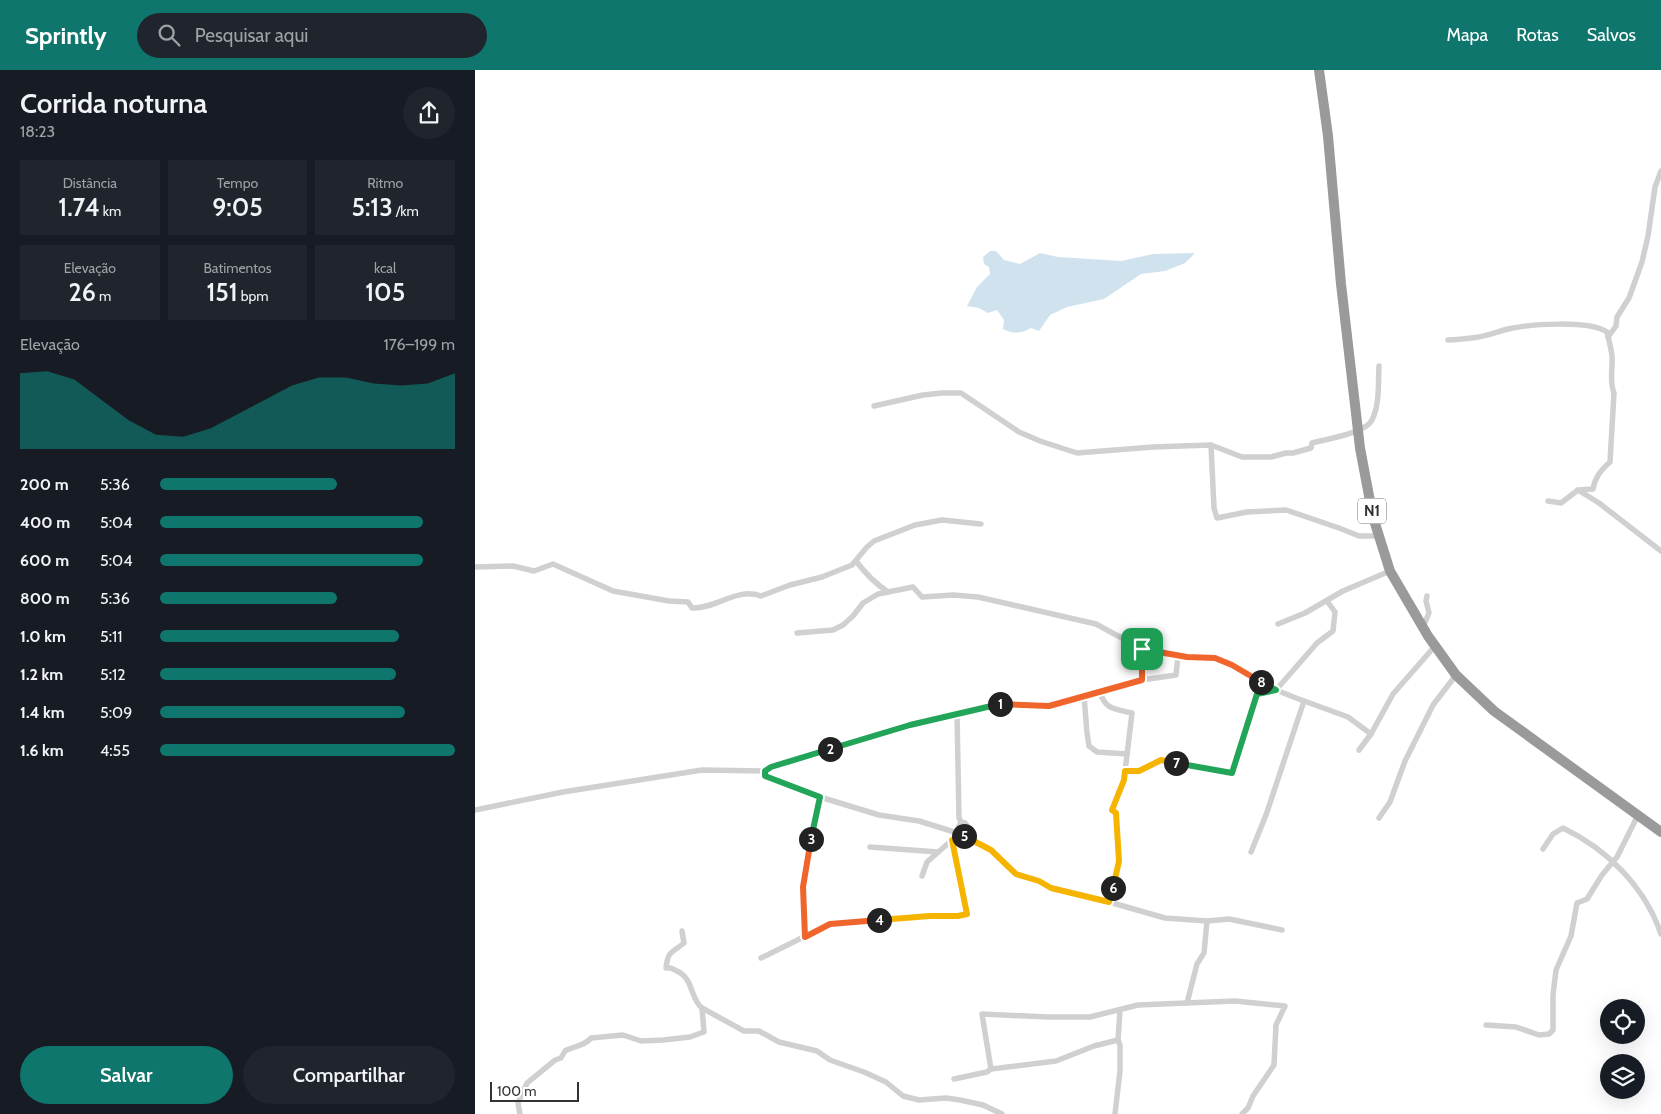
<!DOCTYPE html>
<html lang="pt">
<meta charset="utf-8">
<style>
:root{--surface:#171b24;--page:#20242c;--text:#f1f3f6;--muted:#9ea1a6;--accent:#0f766e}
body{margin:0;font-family:Cabin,sans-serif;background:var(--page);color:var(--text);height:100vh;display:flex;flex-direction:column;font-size:19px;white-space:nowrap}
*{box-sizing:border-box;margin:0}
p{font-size:16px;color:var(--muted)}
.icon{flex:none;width:28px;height:28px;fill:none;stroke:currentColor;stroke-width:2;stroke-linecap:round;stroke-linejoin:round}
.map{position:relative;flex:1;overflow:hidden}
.panel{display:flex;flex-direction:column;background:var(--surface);width:475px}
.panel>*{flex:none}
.buttons{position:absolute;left:1125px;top:929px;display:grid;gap:10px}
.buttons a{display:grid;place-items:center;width:45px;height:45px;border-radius:50%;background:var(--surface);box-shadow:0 5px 20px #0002;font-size:25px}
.scale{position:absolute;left:15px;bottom:12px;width:89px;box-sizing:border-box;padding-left:5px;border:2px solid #333;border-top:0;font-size:14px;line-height:18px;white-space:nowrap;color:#333;-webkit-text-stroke:4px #fff;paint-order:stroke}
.pin{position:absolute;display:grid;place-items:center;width:42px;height:42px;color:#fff;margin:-21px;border-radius:10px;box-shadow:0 2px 8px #0006}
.km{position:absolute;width:25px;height:25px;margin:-12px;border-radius:50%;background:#222;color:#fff;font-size:14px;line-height:25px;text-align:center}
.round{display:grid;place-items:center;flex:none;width:52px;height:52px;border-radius:26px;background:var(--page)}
.overview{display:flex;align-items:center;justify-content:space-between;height:85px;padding:0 20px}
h1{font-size:28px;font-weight:600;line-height:38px}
.metrics{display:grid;grid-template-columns:repeat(3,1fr);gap:8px;height:85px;padding:5px 20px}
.metrics div{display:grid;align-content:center;border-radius:0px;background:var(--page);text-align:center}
.metrics b{font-size:25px;font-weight:600}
.metrics small{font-size:14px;font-weight:400}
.metrics p{font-size:14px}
.chart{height:140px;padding:10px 20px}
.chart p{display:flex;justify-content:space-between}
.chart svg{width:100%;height:90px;margin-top:5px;fill:var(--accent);opacity:.7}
.action{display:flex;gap:10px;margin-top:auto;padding:10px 20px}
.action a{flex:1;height:58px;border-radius:30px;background:var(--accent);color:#fff;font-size:20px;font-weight:600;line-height:58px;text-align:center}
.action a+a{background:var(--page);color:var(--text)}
ul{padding:0 20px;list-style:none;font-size:16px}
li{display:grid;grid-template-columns:80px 60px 1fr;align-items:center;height:38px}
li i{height:12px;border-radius:6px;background:var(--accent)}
header{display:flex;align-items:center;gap:30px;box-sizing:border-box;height:70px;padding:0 25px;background:var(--accent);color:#fff}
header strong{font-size:24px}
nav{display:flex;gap:28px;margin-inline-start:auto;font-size:18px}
.search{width:350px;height:45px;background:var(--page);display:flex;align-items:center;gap:12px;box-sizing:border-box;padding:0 18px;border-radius:28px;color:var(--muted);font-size:19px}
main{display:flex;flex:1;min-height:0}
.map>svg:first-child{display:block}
.water{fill:#cfe2ee}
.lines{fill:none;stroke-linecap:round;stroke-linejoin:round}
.street{stroke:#d0d0d0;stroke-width:5.5}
.highway{stroke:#9a9a9a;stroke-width:10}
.split-1-casing{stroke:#fff;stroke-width:10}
.split-2-casing{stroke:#fff;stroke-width:10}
.split-3-casing{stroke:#fff;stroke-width:10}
.split-4-casing{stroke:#fff;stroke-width:10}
.split-5-casing{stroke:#fff;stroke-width:10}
.split-6-casing{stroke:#fff;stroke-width:10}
.split-7-casing{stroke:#fff;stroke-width:10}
.split-8-casing{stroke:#fff;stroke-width:10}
.split-9-casing{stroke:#fff;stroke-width:10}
.split-1{stroke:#f0652b;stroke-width:6}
.split-2{stroke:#22a559;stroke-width:6}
.split-3{stroke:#22a559;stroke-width:6}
.split-4{stroke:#f0652b;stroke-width:6}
.split-5{stroke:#f5b400;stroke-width:6}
.split-6{stroke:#f5b400;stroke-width:6}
.split-7{stroke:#f5b400;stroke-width:6}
.split-8{stroke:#22a559;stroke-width:6}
.split-9{stroke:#f0652b;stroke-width:6}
.labels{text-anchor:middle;stroke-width:5;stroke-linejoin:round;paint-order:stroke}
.shield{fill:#fff;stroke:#707070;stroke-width:1}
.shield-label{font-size:15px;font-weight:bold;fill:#333}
</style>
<header>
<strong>Sprintly</strong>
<div class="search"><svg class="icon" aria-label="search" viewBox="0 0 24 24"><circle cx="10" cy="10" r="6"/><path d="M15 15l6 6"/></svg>Pesquisar aqui</div>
<nav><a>Mapa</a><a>Rotas</a><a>Salvos</a></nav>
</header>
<main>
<section class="panel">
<div class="overview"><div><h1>Corrida noturna</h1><p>18:23</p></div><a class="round"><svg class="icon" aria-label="share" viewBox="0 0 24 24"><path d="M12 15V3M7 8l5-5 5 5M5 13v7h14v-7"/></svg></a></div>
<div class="metrics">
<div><p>Distância</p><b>1.74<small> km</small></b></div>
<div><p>Tempo</p><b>9:05</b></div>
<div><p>Ritmo</p><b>5:13<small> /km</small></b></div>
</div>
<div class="metrics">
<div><p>Elevação</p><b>26<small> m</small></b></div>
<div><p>Batimentos</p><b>151<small> bpm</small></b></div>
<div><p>kcal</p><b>105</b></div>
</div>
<div class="chart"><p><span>Elevação</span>176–199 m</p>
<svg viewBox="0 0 160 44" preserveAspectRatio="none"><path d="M0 44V7L10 6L20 10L30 20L40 30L50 37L60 38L70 34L80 27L90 20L100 13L110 9L120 9L130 12L140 13L150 12L160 7V44z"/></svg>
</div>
<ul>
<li><b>200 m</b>5:36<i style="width:60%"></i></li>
<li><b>400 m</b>5:04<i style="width:89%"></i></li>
<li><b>600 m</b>5:04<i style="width:89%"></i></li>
<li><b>800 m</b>5:36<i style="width:60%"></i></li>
<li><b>1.0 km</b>5:11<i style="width:81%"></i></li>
<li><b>1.2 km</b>5:12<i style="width:80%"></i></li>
<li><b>1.4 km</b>5:09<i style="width:83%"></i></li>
<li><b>1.6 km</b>4:55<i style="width:100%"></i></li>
</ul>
<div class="action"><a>Salvar</a><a>Compartilhar</a></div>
</section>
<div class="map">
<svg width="1186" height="1044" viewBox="0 0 1186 1044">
<rect width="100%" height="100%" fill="#fff"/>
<path class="water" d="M515 181H521L529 190 545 194 565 183 583 187 646 191 678 184 720 183 710 193 690 201 666 204 629 229 592 237 575 245 564 261 556 258C546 264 538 264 528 259L529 250 522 240 513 243 504 238 492 236 502 217 515 204 514 197 509 194 508 187Z"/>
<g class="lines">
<g class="street">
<path d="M1133 267 1141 256 1142 247 1154 228 1167 192 1173 166 1180 117 1186 101"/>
<path d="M973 270C981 270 988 269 996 268 1009 267 1021 262 1033 259 1054 254 1114 250 1132 262 1134 270 1136 278 1137 286 1138 299 1134 311 1139 323L1135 392C1126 400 1120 407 1118 419L1103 420"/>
<path d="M399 336 448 325 467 323H486L544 362 565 371 602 383 678 377 736 375 767 387H796L811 383H818L836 378 837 373C852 369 891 363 897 350 905 334 903 313 904 296"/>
<path d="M736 375 739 438 742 448 772 442 811 440 864 458 884 466H904"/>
<path d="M1073 431 1086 433 1103 420 1124 433 1186 481"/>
<path d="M381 491C390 503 401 514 413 522"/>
<path d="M0 497 38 496 59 501 78 494 138 521 194 531 213 532 217 538C241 539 262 517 286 526L315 515 347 507 377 495 392 477 399 471 440 455 467 450 506 454"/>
<path d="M803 554 830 543 868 521 915 501"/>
<path d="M948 557 954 543 951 531 952 526"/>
<path d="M322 563 358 560 368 555 378 546 388 533 403 524 438 517 447 527 478 525 503 527 621 554 667 579 713 587 740 588 757 595 801 620 821 628 873 647 896 664"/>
<path d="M667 610V579"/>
<path d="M625 622C630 640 641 639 657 643L649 710 637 740 641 743 643 791 634 832"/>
<path d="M609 626 612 663 614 676 622 682 652 684"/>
<path d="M884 680 896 664 918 624 960 576"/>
<path d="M650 701H664L686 690 757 703 782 624 801 620 842 573 858 561 860 542 852 531"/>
<path d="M0 740 88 722 227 700 290 701"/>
<path d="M904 748 915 732 930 691 958 635 981 605"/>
<path d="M486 752 490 753 496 761 494 768"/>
<path d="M489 765 444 751 404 745 345 727 290 706V701L296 697 435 655 482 643 529 633 574 636 667 610 701 605 703 586"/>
<path d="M395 777 463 782"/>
<path d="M1068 779 1078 764 1088 758C1132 779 1170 817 1186 864"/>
<path d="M776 782 791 745 829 631"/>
<path d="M447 806 452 792 477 770 486 752 484 748 482 643"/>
<path d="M330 867 328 817 345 727"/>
<path d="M286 888 355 854 455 846H483L492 844 477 770 489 765 516 780 541 804 565 811 576 817 634 832 690 848 732 851 754 849 807 860"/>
<path d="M712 933 722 894 729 883 732 851"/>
<path d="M227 938 269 961H284L304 972 342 981 355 990 389 1002 411 1012 428 1026 444 1030 471 1028 485 1030 508 1035 527 1044"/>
<path d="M1011 955 1041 957 1064 965 1074 964 1078 960V925L1081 900 1096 866 1102 833 1112 829 1127 805 1142 787 1163 745"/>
<path d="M516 999 507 944 573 947H615L663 935 760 931 810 936 801 955 799 995 778 1026 773 1038 767 1044"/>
<path d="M479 1009 512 1002 516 999 581 991 619 976 643 970"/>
<path d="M45 1044 43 1033 52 1013 80 990 86 988 90 981C99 976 110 976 116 968L148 965 166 971 188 970 215 967 229 962 227 938C215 929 219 909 202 901 198 899 196 897 191 898 193 880 197 883 209 873L207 861"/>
<path d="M640 1044 645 1001V975L643 970 645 940"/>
</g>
<path class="highway" d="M844 0 853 66 866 214 885 378 898 447 915 501 953 566 981 605 1019 641 1186 762"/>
</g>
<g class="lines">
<defs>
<path id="split-1" d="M525 634 574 636 667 610V579"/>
<path id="split-2" d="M355 679 435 655 525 634"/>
<path id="split-3" d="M336 769 345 727 290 706V701L296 697 355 679"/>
<path id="split-4" d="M336 769 328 817 330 867 355 854 404 850"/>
<path id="split-5" d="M404 850 455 846H483L492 844 477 770 489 766"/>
<path id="split-6" d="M489 766 516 780 541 804 564 811 576 818 634 832 638 818"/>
<path id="split-7" d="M638 818 644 791 641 743 637 740 649 710 650 701H664L686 690 701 693"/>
<path id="split-8" d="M701 693 757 703 782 624 801 620 786 612"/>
<path id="split-9" d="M667 579 712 587 740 588 757 595 786 612"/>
</defs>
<use href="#split-1" class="split-1-casing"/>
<use href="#split-2" class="split-2-casing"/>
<use href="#split-3" class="split-3-casing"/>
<use href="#split-4" class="split-4-casing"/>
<use href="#split-5" class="split-5-casing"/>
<use href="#split-6" class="split-6-casing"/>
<use href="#split-7" class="split-7-casing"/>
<use href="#split-8" class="split-8-casing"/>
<use href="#split-9" class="split-9-casing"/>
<use href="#split-1" class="split-1"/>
<use href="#split-2" class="split-2"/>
<use href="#split-3" class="split-3"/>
<use href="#split-4" class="split-4"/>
<use href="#split-5" class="split-5"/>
<use href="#split-6" class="split-6"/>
<use href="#split-7" class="split-7"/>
<use href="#split-8" class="split-8"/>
<use href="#split-9" class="split-9"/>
</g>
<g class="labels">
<rect class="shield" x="883" y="428.5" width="28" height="25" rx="4"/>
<g class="shield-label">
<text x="897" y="446">N1</text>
</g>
</g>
</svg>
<div class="buttons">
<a><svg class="icon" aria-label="locate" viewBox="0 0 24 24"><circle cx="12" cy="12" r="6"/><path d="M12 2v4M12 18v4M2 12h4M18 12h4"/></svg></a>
<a><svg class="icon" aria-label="layers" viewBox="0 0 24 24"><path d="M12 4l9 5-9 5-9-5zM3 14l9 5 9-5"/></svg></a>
</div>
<div class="scale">100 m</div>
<div class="pin" style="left:667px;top:579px;background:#1e9e55"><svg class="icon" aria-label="arrive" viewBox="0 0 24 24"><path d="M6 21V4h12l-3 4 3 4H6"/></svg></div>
<b class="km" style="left:525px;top:634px">1</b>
<b class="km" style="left:355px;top:679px">2</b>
<b class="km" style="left:336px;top:769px">3</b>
<b class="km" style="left:404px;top:850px">4</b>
<b class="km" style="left:489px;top:766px">5</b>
<b class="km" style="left:638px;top:818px">6</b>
<b class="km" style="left:701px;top:693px">7</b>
<b class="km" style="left:786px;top:612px">8</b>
</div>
</main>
